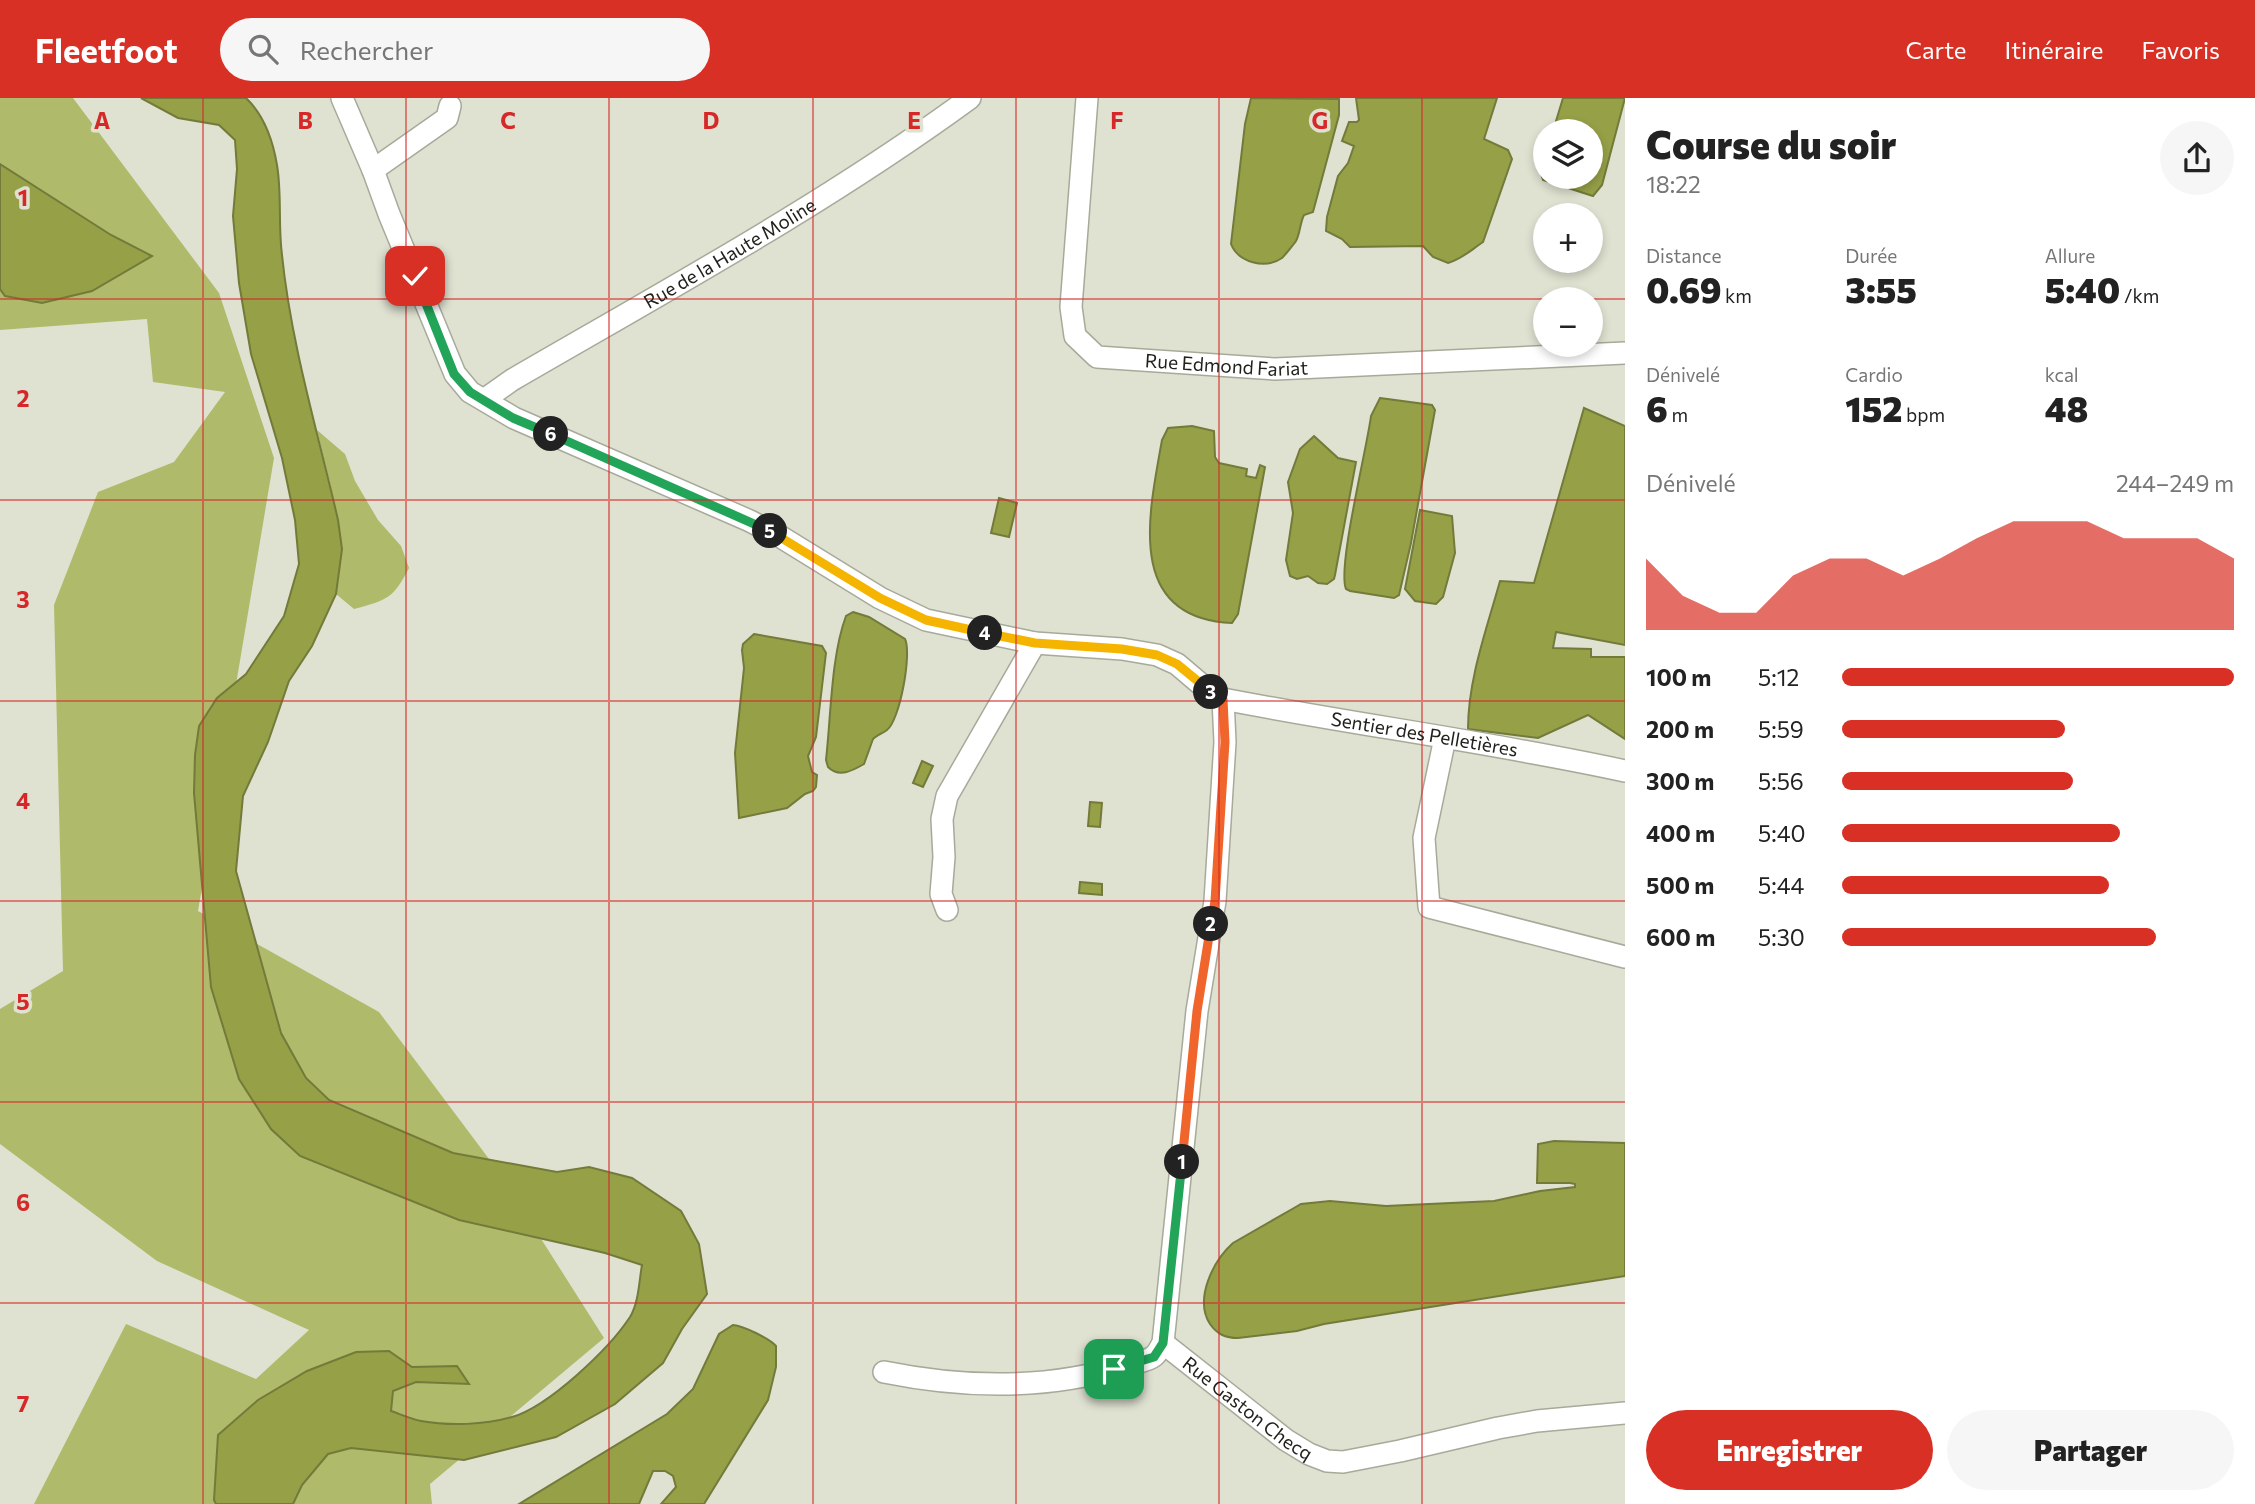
<!DOCTYPE html>
<html lang="fr">
<meta charset="utf-8">
<style>
:root{--surface:#fff;--page:#f6f6f6;--text:#222;--muted:#767676;--accent:#d93025}
body{margin:0;font-family:Commissioner,sans-serif;background:var(--page);color:var(--text);height:100vh;display:flex;flex-direction:column;font-size:26px;white-space:nowrap}
*{box-sizing:border-box;margin:0}
p{font-size:23px;color:var(--muted)}
.icon{flex:none;width:38px;height:38px;fill:none;stroke:currentColor;stroke-width:2;stroke-linecap:round;stroke-linejoin:round}
.map{position:relative;flex:1;overflow:hidden}
.details{display:flex;flex-direction:column;background:var(--surface);width:630px}
.details>*{flex:none}
.tools{position:absolute;left:1533px;top:21px;display:grid;gap:14px}
.tools a{display:grid;place-items:center;width:70px;height:70px;border-radius:50%;background:var(--surface);box-shadow:0 4px 10px #0003;font-size:35px}
.pin{position:absolute;display:grid;place-items:center;width:60px;height:60px;color:#fff;margin:-30px;border-radius:14px;box-shadow:0 4px 10px #0006}
.km{position:absolute;width:35px;height:35px;margin:-18px;border-radius:50%;background:#222;color:#fff;font-size:19px;line-height:35px;text-align:center}
.round{display:grid;place-items:center;flex:none;width:74px;height:74px;border-radius:37px;background:var(--page)}
.headline{display:flex;align-items:center;justify-content:space-between;height:119px;padding:0 21px}
h1{font-size:38px;font-weight:800;line-height:52px}
.figures{display:grid;grid-template-columns:repeat(3,1fr);gap:10px;height:119px;padding:7px 21px}
.figures div{display:grid;align-content:center}
.figures b{font-size:35px;font-weight:800}
.figures small{font-size:19px;font-weight:400}
.figures p{font-size:19px}
.chart{height:196px;padding:14px 21px}
.chart p{display:flex;justify-content:space-between}
.chart svg{width:100%;height:126px;margin-top:7px;fill:var(--accent);opacity:.7}
.button{display:flex;gap:14px;margin-top:auto;padding:14px 21px}
.button a{flex:1;height:80px;border-radius:42px;background:var(--accent);color:#fff;font-size:28px;font-weight:800;line-height:80px;text-align:center}
.button a+a{background:var(--page);color:var(--text)}
ul{padding:0 21px;list-style:none;font-size:23px}
li{display:grid;grid-template-columns:112px 84px 1fr;align-items:center;height:52px}
li i{height:18px;border-radius:9px;background:var(--accent)}
header{display:flex;align-items:center;gap:42px;box-sizing:border-box;height:98px;padding:0 35px;background:var(--accent);color:#fff}
header strong{font-size:33px}
nav{display:flex;gap:38px;margin-inline-start:auto;font-size:24px}
.search{width:490px;height:63px;background:var(--page);display:flex;align-items:center;gap:18px;box-sizing:border-box;padding:0 24px;border-radius:38px;color:var(--muted);font-size:26px}
main{display:flex;flex:1;min-height:0}
.map>svg:first-child{display:block}
.green{fill:#afba6a}
.water{fill:#96a047;stroke:#737a3a;stroke-width:2}
.lines{fill:none;stroke-linecap:round;stroke-linejoin:round}
.minor-casing{stroke:#a7aa9a;stroke-width:24}
.minor{stroke:#fff;stroke-width:21}
.split-1-casing{stroke:#fff;stroke-width:14}
.split-2-casing{stroke:#fff;stroke-width:14}
.split-3-casing{stroke:#fff;stroke-width:14}
.split-4-casing{stroke:#fff;stroke-width:14}
.split-5-casing{stroke:#fff;stroke-width:14}
.split-6-casing{stroke:#fff;stroke-width:14}
.split-7-casing{stroke:#fff;stroke-width:14}
.split-1{stroke:#22a559;stroke-width:9}
.split-2{stroke:#f0652b;stroke-width:9}
.split-3{stroke:#f0652b;stroke-width:9}
.split-4{stroke:#f5b400;stroke-width:9}
.split-5{stroke:#f5b400;stroke-width:9}
.split-6{stroke:#22a559;stroke-width:9}
.split-7{stroke:#22a559;stroke-width:9}
.grid{fill:none;stroke:#d62828;stroke-width:2;stroke-opacity:0.55}
.labels{text-anchor:middle;stroke-width:7;stroke-linejoin:round;paint-order:stroke}
.street-label{font-size:19px;fill:#21221c;stroke:#dfe2d1}
.grid-label{font-size:23px;text-anchor:middle;font-weight:bold;fill:#d62828;stroke:#dfe2d1;stroke-width:7;stroke-linejoin:round;paint-order:stroke}
</style>
<header>
<strong>Fleetfoot</strong>
<div class="search"><svg class="icon" aria-label="search" viewBox="0 0 24 24"><circle cx="10" cy="10" r="6"/><path d="M15 15l6 6"/></svg>Rechercher</div>
<nav><a>Carte</a><a>Itinéraire</a><a>Favoris</a></nav>
</header>
<main>
<div class="map">
<svg width="1625" height="1406" viewBox="0 0 1625 1406">
<rect width="100%" height="100%" fill="#dfe2d1"/>
<g class="green">
<path d="M0 0H73L219 195 274 360 198 813 379 914 498 1073 604 1240 430 1386 432 1406H34L126 1226 256 1281 309 1232 157 1163 0 1046V911L63 873 54 507 98 394 174 364 225 294 153 284 147 221 0 232Z"/>
<path d="M317 332 345 356 355 383 378 422 401 448 409 470C393 501 387 502 354 511L336 496C348 439 330 388 317 332Z"/>
</g>
<g class="water">
<path d="M141 0H246C264 17 273 43 277 67 282 96 278 127 282 157 291 246 318 335 338 422L342 451 336 496 312 548 289 583 268 644 243 698 236 773 281 935 306 980 329 1002 453 1055 557 1074 589 1069 632 1080 681 1113 699 1146 707 1196 682 1231 663 1265 615 1306 556 1339 464 1362 351 1350 328 1356 302 1387 293 1406H216L214 1402 218 1337 258 1302 307 1273 356 1254 389 1253 412 1269 457 1268 469 1286 416 1284 393 1293 391 1313C400 1316 411 1321 421 1323 449 1328 485 1327 512 1319 549 1308 609 1251 630 1219 639 1204 639 1183 642 1167L605 1155 459 1122 300 1058 271 1031 239 981 211 889 194 695 195 657 199 628 217 600 246 576 284 518 299 466 295 422 282 360 251 256 239 185 233 118 237 71 235 42 219 27 178 20Z"/>
<path d="M1251 0 1339 1V17L1313 114 1304 117C1300 125 1300 136 1296 143 1294 146 1285 157 1282 160 1265 172 1238 164 1231 146L1245 26Z"/>
<path d="M1356 0H1497L1484 41 1508 52 1512 61 1483 144C1471 152 1462 161 1448 165L1433 159 1423 148 1350 149 1342 141 1326 133 1327 119 1338 78 1348 65 1354 48 1342 43 1349 24H1357L1359 22Z"/>
<path d="M1563 0H1625L1602 87 1593 98 1543 82 1541 75 1545 60V79H1591V33H1553Z"/>
<path d="M0 66 111 137 152 158 92 193 42 205 5 198 0 191Z"/>
<path d="M1380 300 1432 307 1435 312 1411 445 1399 497 1394 500 1350 493 1346 491C1337 470 1367 350 1371 318Z"/>
<path d="M1584 310 1625 328V547L1556 534 1553 550 1591 551V559H1625V641L1588 617 1538 640 1468 631C1468 581 1487 530 1500 483L1534 485Z"/>
<path d="M1192 328 1214 333 1215 359 1219 365 1247 371 1246 378 1256 380 1260 367 1265 369 1238 516 1232 525C1124 520 1149 415 1162 342L1168 330Z"/>
<path d="M1314 338 1338 360 1356 364 1335 477 1334 481 1327 486 1318 485 1308 478 1297 481 1290 478 1286 462 1293 415 1288 384 1300 351Z"/>
<path d="M999 400 1017 405 1009 439 991 435Z"/>
<path d="M1420 412 1452 418 1455 455 1443 499 1436 506 1415 503 1405 491Z"/>
<path d="M853 514 869 519 905 541C912 555 900 622 887 632 883 635 877 637 873 641L864 666C852 673 839 680 828 669L826 662C831 618 831 558 846 518Z"/>
<path d="M754 536 822 548 826 555 816 639 808 658 812 674 817 677 816 689 813 693 805 696 787 710 739 720 735 655 744 570 742 552 743 546Z"/>
<path d="M922 663 933 668 923 689 913 685Z"/>
<path d="M1090 704 1102 705 1100 729 1088 728Z"/>
<path d="M1080 784 1102 786V797L1079 795Z"/>
<path d="M1554 1043 1625 1045V1178L1324 1226 1297 1233 1238 1240C1225 1240 1217 1236 1210 1226 1194 1201 1213 1163 1233 1145L1294 1110 1301 1106 1330 1103 1386 1108 1494 1103 1540 1093 1575 1089V1086L1570 1085H1537L1538 1046Z"/>
<path d="M733 1227C744 1228 770 1241 776 1248V1269L768 1302 704 1406H661L676 1389 673 1378 665 1373H653L639 1406H519L667 1316 693 1291 719 1236Z"/>
</g>
<g class="lines">
<defs>
<g id="minor">
<path id="s1" d="M342 0 373 72 389 116 455 276 470 294 514 320 750 423 781 439 880 500 926 522 1035 545 1122 551 1157 557 1177 566 1210 594 1223 601C1357 627 1492 644 1625 673"/>
<path id="s2" d="M1087 0 1071 209 1075 238 1097 259 1275 271 1625 255"/>
<path d="M373 72 447 20 450 8"/>
<path id="s3" d="M485 301 512 282C667 192 825 106 970 0"/>
<path d="M1445 640 1424 740 1429 809 1625 859"/>
<path d="M947 812 941 796 944 759 942 721 947 698 1035 545"/>
<path id="s4" d="M1163 1245 1286 1342 1309 1356 1327 1363 1343 1364 1400 1353 1498 1330 1537 1323 1625 1315"/>
<path d="M884 1274C963 1290 1046 1292 1124 1268 1132 1265 1147 1264 1154 1258 1158 1255 1161 1248 1163 1245L1197 913 1215 803 1225 644 1223 601"/>
</g>
</defs>
<use href="#minor" class="minor-casing"/>
<use href="#minor" class="minor"/>
</g>
<g class="lines">
<defs>
<path id="split-1" d="M1114 1271 1154 1259 1163 1245 1182 1064"/>
<path id="split-2" d="M1182 1064 1197 913 1211 826"/>
<path id="split-3" d="M1211 594 1223 601 1225 644 1215 803 1211 826"/>
<path id="split-4" d="M985 535 1035 545 1122 551 1157 557 1177 566 1211 594"/>
<path id="split-5" d="M770 433 880 500 926 522 985 535"/>
<path id="split-6" d="M551 336 770 433"/>
<path id="split-7" d="M415 178 454 276 470 294 513 320 551 336"/>
</defs>
<use href="#split-1" class="split-1-casing"/>
<use href="#split-2" class="split-2-casing"/>
<use href="#split-3" class="split-3-casing"/>
<use href="#split-4" class="split-4-casing"/>
<use href="#split-5" class="split-5-casing"/>
<use href="#split-6" class="split-6-casing"/>
<use href="#split-7" class="split-7-casing"/>
<use href="#split-1" class="split-1"/>
<use href="#split-2" class="split-2"/>
<use href="#split-3" class="split-3"/>
<use href="#split-4" class="split-4"/>
<use href="#split-5" class="split-5"/>
<use href="#split-6" class="split-6"/>
<use href="#split-7" class="split-7"/>
</g>
<path class="grid" d="M203 0V1406M406 0V1406M609 0V1406M813 0V1406M1016 0V1406M1219 0V1406M1422 0V1406M0 201H1625M0 402H1625M0 603H1625M0 803H1625M0 1004H1625M0 1205H1625"/>
<g class="labels">
<g class="street-label">
<text dy="7" stroke="none"><textPath href="#s3" startOffset="285">Rue de la Haute Moline</textPath></text>
<text dy="7" stroke="none"><textPath href="#s2" startOffset="399">Rue Edmond Fariat</textPath></text>
<text dy="7" stroke="none"><textPath href="#s1" startOffset="1351">Sentier des Pelletières</textPath></text>
<text dy="7" stroke="none"><textPath href="#s4" startOffset="107">Rue Gaston Checq</textPath></text>
</g>
</g>
<g class="grid-label">
<text x="102" y="31">A</text>
<text x="305" y="31">B</text>
<text x="508" y="31">C</text>
<text x="711" y="31">D</text>
<text x="914" y="31">E</text>
<text x="1117" y="31">F</text>
<text x="1320" y="31">G</text>
<text x="23" y="108">1</text>
<text x="23" y="309">2</text>
<text x="23" y="510">3</text>
<text x="23" y="711">4</text>
<text x="23" y="912">5</text>
<text x="23" y="1113">6</text>
<text x="23" y="1314">7</text>
</g>
</svg>
<div class="tools">
<a><svg class="icon" aria-label="layers" viewBox="0 0 24 24"><path d="M12 4l9 5-9 5-9-5zM3 14l9 5 9-5"/></svg></a>
<a>+</a>
<a>−</a>
</div>
<div class="pin" style="left:1114px;top:1271px;background:#1e9e55"><svg class="icon" aria-label="arrive" viewBox="0 0 24 24"><path d="M6 21V4h12l-3 4 3 4H6"/></svg></div>
<div class="pin" style="left:415px;top:178px;background:#d93025"><svg class="icon" aria-label="check" viewBox="0 0 24 24"><path d="M5 12l5 5 9-10"/></svg></div>
<b class="km" style="left:1182px;top:1064px">1</b>
<b class="km" style="left:1211px;top:826px">2</b>
<b class="km" style="left:1211px;top:594px">3</b>
<b class="km" style="left:985px;top:535px">4</b>
<b class="km" style="left:770px;top:433px">5</b>
<b class="km" style="left:551px;top:336px">6</b>
</div>
<section class="details">
<div class="headline"><div><h1>Course du soir</h1><p>18:22</p></div><a class="round"><svg class="icon" aria-label="share" viewBox="0 0 24 24"><path d="M12 15V3M7 8l5-5 5 5M5 13v7h14v-7"/></svg></a></div>
<div class="figures">
<div><p>Distance</p><b>0.69<small> km</small></b></div>
<div><p>Durée</p><b>3:55</b></div>
<div><p>Allure</p><b>5:40<small> /km</small></b></div>
</div>
<div class="figures">
<div><p>Dénivelé</p><b>6<small> m</small></b></div>
<div><p>Cardio</p><b>152<small> bpm</small></b></div>
<div><p>kcal</p><b>48</b></div>
</div>
<div class="chart"><p><span>Dénivelé</span>244–249 m</p>
<svg viewBox="0 0 160 44" preserveAspectRatio="none"><path d="M0 44V19L10 32L20 38L30 38L40 25L50 19L60 19L70 25L80 19L90 12L100 6L110 6L120 6L130 12L140 12L150 12L160 19V44z"/></svg>
</div>
<ul>
<li><b>100 m</b>5:12<i style="width:100%"></i></li>
<li><b>200 m</b>5:59<i style="width:57%"></i></li>
<li><b>300 m</b>5:56<i style="width:59%"></i></li>
<li><b>400 m</b>5:40<i style="width:71%"></i></li>
<li><b>500 m</b>5:44<i style="width:68%"></i></li>
<li><b>600 m</b>5:30<i style="width:80%"></i></li>
</ul>
<div class="button"><a>Enregistrer</a><a>Partager</a></div>
</section>
</main>
